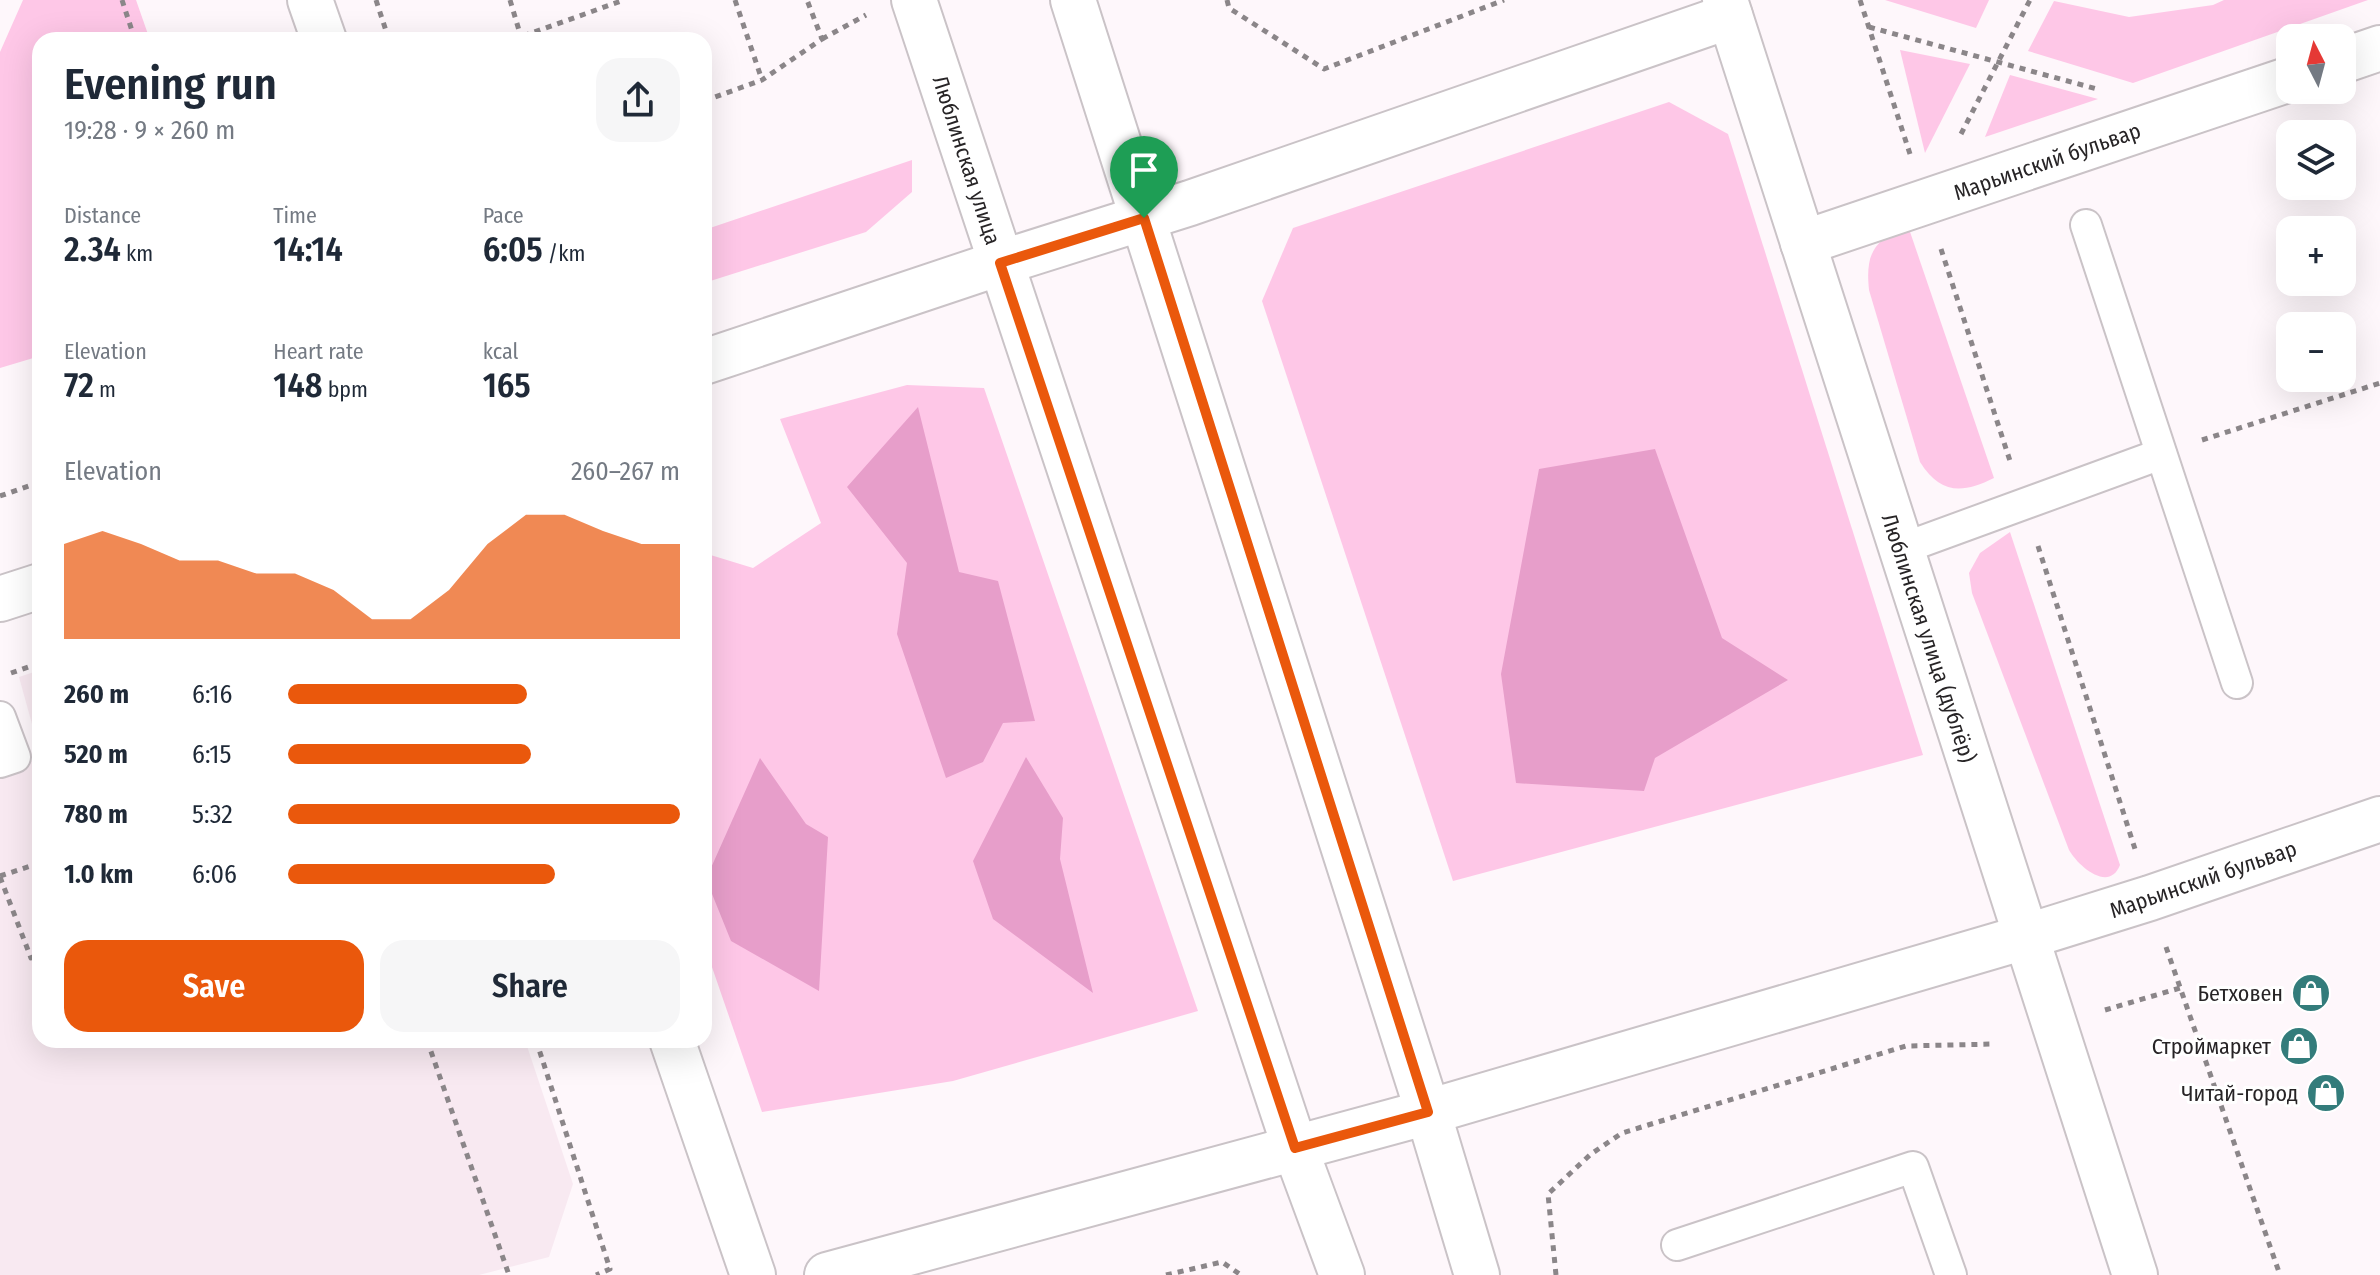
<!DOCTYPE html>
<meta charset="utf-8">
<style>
:root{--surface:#fff;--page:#f6f6f7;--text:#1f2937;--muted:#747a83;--accent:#ea580c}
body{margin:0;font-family:"Fira Sans Condensed",sans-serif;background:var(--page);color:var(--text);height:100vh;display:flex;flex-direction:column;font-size:30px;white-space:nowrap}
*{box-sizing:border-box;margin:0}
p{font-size:26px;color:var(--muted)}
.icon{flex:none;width:44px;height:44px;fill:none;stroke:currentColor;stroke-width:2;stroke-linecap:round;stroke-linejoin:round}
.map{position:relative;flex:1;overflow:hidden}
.drawer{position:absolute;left:32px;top:32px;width:680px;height:1016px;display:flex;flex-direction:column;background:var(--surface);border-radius:24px;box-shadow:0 8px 32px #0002}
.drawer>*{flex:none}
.needle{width:52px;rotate:354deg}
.controls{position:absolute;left:2276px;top:24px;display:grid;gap:16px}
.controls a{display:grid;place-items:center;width:80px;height:80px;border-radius:16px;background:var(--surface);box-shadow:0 8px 32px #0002;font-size:40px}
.pin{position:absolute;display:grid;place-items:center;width:68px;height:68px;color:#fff;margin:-82px -34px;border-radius:50% 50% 50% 0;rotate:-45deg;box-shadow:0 0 8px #0007}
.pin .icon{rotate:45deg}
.round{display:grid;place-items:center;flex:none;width:84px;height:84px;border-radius:24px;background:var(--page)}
.head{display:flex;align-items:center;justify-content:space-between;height:136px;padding:0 32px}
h1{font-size:44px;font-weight:600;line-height:60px}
.stats{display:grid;grid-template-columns:repeat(3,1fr);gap:12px;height:136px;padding:8px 32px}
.stats div{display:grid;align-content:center}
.stats b{font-size:34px;font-weight:600}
.stats small{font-size:22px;font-weight:400}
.stats p{font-size:22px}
.chart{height:224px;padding:16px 32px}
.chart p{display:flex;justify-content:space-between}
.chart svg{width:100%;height:144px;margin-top:8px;fill:var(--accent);opacity:.7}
.button{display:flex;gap:16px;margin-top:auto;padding:16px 32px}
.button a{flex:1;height:92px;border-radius:24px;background:var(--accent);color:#fff;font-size:32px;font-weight:600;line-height:92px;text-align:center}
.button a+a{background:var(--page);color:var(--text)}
ul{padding:0 32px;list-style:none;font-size:26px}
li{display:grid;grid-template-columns:128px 96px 1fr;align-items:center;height:60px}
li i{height:20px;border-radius:10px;background:var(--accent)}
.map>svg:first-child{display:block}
.built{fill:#f8e9f1}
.green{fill:#fec7e7}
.forest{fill:#e79eca}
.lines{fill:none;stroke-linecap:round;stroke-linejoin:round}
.service-casing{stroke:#cac3c7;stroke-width:34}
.minor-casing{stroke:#cac3c7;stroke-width:48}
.tertiary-casing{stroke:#cac3c7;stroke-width:48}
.primary-casing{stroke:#cac3c7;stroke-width:48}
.path{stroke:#8b8689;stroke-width:5;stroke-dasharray:6 6;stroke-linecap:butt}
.service{stroke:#fff;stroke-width:30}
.minor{stroke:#fff;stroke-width:44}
.tertiary{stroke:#fff;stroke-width:44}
.primary{stroke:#fff;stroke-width:44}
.route-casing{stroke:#fff;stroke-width:16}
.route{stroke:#ea580c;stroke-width:10}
.labels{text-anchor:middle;stroke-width:6;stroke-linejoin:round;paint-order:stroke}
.street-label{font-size:22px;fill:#272426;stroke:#fff}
.poi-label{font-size:22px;fill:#272426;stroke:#fff;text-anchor:end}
</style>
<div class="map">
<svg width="2380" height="1275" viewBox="0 0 2380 1275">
<rect width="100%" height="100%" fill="#fef7fb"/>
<g class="built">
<path d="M40 670V753L19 677Z"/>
<path d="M40 758V1040H525L573 1184 549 1257 479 1275H0V772Z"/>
</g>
<g class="green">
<path d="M23 0H136L150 40H40V356L0 368V52Z"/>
<path d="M1885 0H1989L1976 28Z"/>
<path d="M2224 0H2368L2133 83 2028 51 2054 1 2129 17 2213 5Z"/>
<path d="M1900 50 1970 64 1925 153Z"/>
<path d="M2010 75 2098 99 1985 137Z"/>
<path d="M1669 102 1728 134 1923 755 1453 881 1262 301 1293 228Z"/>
<path d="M912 160V192L866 232 704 283V230Z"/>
<path d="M1907 223 1994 478C1962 494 1940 494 1920 462L1869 290C1865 251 1875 242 1907 223Z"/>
<path d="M907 385 984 388 1198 1011 953 1081 762 1112 704 944V553L753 568 821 523 780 419Z"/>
<path d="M2010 532 2120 865C2109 893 2078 866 2069 850L1972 593 1969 573 1980 553Z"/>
</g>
<g class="forest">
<path d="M918 407 959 572 998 581 1035 721 1003 723 983 762 946 778 897 634 907 563 847 487Z"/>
<path d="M1655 449 1722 638 1788 680 1655 758 1644 791 1516 783 1501 674 1539 469Z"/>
<path d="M1026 757 1063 818 1060 859 1093 993 993 919 973 861Z"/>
<path d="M760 758 806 824 828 837 819 991 731 941 706 879Z"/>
</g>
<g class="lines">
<defs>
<g id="service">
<path d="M2086 225 2237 683"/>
<path d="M1901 549 2161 454"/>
<path d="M0 717 15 757 0 762"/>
<path d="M1677 1245 1913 1167 1951 1275"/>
</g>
<g id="minor">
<path d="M2342 61 2380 48"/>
<path d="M1803 243 2290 79"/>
<path d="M2025 937 2150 898 2380 819"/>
</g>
<g id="tertiary">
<path d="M310 0 324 40"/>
<path d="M1725 0 2135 1275"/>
<path d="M704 362 1000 263 1190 203 1730 16"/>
<path d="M0 599 40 586"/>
<path d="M672 1040 753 1275"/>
<path d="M827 1275 1428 1112 2025 937"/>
</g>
<g id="primary">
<path d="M914 0 1295 1148 1342 1275"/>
<path d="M1073 0 1428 1112 1477 1275"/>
</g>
</defs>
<use href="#service" class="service-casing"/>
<use href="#minor" class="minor-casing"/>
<use href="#tertiary" class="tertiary-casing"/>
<use href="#primary" class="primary-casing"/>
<g class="path">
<path d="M122 0 135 40"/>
<path d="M376 0 389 40"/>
<path d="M510 0 521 37"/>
<path d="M735 0 762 80"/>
<path d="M1227 0 1229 8 1324 69 1504 0"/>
<path d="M1860 0 1910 154"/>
<path d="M1869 27 2097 89"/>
<path d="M822 39 866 15"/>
<path d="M512 40 624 0"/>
<path d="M704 101 762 80 822 39 807 0"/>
<path d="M1961 134 2030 0"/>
<path d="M1941 249 2011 464"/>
<path d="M2202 440 2380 383"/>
<path d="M0 496 40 482"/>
<path d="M2038 546 2135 849"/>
<path d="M11 673 40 663"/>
<path d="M0 876 40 863"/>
<path d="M0 877 31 958 40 955"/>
<path d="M2166 947 2280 1275"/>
<path d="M2105 1010 2180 988"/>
<path d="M427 1040 509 1275"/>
<path d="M536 1040 610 1269 596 1275"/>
<path d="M1166 1275 1222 1262 1241 1275"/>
<path d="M1556 1275 1548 1194 1591 1154 1622 1133 1906 1046 1994 1044"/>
</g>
<use href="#service" class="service"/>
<use href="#minor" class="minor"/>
<use href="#tertiary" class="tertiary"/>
<use href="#primary" class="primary"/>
</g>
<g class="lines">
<defs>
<path id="route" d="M1144 218 1428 1112 1295 1148 1000 263Z"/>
</defs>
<use href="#route" class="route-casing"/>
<use href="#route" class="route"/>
</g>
<defs>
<symbol id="shop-disc" viewBox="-11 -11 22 22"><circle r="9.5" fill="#337c7b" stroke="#fff"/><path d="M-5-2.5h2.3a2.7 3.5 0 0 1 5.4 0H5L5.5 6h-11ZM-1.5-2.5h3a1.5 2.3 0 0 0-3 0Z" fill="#fff"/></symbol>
</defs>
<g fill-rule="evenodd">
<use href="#shop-disc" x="2289" y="971" width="44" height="44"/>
<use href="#shop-disc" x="2277" y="1024" width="44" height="44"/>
<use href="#shop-disc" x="2304" y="1071" width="44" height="44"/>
</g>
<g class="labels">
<g class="street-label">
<text transform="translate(967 160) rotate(72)" y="8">Люблинская улица</text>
<text transform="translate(2047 161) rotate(-19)" y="8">Марьинский бульвар</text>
<text transform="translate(1929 638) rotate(72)" y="8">Люблинская улица (дублёр)</text>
<text transform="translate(2203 879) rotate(-19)" y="8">Марьинский бульвар</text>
</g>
<g class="poi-label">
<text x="2283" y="1001">Бетховен</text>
<text x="2271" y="1054">Строймаркет</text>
<text x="2298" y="1101">Читай-город</text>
</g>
</g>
</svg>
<div class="controls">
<a><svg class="needle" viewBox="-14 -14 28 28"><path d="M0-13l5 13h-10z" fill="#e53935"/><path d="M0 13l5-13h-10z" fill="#747a83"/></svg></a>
<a><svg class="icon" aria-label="layers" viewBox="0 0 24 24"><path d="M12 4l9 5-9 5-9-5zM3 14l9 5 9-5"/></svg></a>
<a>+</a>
<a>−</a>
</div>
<div class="pin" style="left:1144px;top:218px;background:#1e9e55"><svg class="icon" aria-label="arrive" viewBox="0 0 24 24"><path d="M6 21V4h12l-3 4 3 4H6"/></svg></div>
<section class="drawer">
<div class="head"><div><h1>Evening run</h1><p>19:28 · 9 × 260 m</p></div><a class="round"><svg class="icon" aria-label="share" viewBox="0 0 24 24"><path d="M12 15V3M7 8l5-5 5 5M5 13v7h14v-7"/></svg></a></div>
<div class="stats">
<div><p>Distance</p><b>2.34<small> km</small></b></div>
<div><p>Time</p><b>14:14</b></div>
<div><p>Pace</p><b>6:05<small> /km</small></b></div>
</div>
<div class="stats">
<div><p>Elevation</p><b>72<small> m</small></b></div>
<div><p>Heart rate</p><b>148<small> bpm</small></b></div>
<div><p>kcal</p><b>165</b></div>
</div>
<div class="chart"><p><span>Elevation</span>260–267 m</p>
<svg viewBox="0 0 160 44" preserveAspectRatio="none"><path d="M0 44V15L10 11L20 15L30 20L40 20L50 24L60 24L70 29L80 38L90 38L100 29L110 15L120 6L130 6L140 11L150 15L160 15V44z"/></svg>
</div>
<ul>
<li><b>260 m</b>6:16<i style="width:61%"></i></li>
<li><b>520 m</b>6:15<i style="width:62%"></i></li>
<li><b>780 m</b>5:32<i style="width:100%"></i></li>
<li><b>1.0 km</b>6:06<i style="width:68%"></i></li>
</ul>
<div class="button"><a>Save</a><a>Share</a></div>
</section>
</div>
